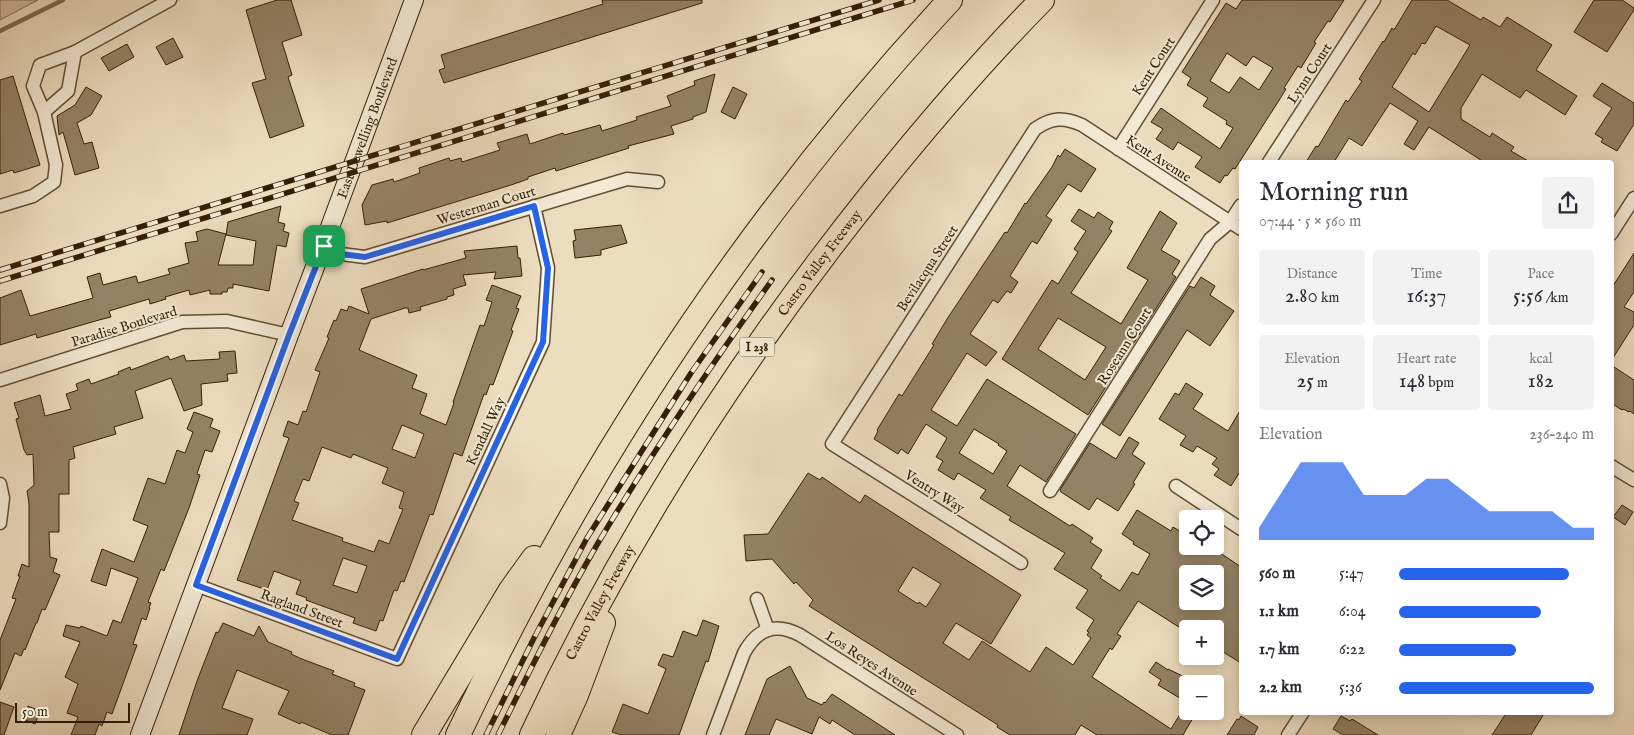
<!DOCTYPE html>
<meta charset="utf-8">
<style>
:root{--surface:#fff;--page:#f2f2f3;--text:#2b2b33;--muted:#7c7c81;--accent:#2563eb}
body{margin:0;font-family:"IM FELL English",serif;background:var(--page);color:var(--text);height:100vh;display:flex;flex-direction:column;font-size:19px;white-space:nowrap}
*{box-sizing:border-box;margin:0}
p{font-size:16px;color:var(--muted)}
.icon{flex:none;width:28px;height:28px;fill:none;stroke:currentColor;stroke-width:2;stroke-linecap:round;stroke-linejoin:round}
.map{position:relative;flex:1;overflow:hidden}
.details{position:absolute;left:1239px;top:160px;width:375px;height:555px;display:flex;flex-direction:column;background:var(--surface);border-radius:5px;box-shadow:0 2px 12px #0003}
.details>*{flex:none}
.tools{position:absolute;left:1179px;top:510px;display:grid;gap:10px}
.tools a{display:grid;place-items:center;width:45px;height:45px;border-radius:5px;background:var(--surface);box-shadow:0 2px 12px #0003;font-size:25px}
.scale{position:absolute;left:15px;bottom:12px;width:115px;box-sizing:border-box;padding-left:5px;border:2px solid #341f05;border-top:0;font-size:14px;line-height:18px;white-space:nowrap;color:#341f05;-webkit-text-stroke:4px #f3e9d5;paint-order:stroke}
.pin{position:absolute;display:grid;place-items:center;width:42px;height:42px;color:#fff;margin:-21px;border-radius:10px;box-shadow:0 2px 8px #0006}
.round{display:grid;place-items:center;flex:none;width:52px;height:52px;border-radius:5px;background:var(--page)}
.head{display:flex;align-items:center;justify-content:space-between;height:85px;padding:0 20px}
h1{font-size:28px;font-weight:600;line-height:38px}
.stats{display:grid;grid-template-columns:repeat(3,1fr);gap:8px;height:85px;padding:5px 20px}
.stats div{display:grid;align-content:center;border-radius:5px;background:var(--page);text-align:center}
.stats b{font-size:21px;font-weight:600}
.stats small{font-size:14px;font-weight:400}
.stats p{font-size:14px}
.chart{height:140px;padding:10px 20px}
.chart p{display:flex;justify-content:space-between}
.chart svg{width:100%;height:90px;margin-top:5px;fill:var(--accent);opacity:.7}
ul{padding:0 20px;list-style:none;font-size:16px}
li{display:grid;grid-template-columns:80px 60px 1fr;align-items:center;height:38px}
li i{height:12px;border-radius:6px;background:var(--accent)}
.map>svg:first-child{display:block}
.green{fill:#cebd9f;stroke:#816e52}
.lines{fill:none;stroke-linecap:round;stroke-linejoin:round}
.stream{stroke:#7d6a4f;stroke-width:4.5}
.building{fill:#948266;stroke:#341f05;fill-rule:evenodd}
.minor-casing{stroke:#624e34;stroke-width:15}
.secondary-casing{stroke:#341f05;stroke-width:20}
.motorway-casing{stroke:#341f05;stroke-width:26}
.minor{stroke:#f3e9d5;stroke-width:12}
.secondary{stroke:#f3e9d5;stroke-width:18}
.motorway{stroke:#edddbf;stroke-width:24}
.rail-casing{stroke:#341f05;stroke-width:5.5}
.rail{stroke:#f3e9d5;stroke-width:4;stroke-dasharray:11;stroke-linecap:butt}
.route-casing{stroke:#fff;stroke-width:10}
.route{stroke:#2563eb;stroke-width:6}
.labels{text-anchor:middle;stroke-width:4;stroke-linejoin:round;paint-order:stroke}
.shield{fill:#f3e9d5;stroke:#6d5c43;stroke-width:1}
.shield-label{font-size:12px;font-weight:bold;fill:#341f05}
.street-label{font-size:14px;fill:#341f05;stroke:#f3e9d5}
</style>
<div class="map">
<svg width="1634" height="735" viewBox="0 0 1634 735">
<rect width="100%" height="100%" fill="#edddbf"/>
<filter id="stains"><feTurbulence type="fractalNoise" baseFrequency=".004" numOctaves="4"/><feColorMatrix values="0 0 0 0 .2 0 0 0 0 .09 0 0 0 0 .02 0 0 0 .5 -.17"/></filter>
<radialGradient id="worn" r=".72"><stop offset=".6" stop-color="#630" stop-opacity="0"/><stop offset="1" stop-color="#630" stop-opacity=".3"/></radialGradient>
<path class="green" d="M0 0H38L0 20Z"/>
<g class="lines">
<path class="stream" d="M0 31 63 0"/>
</g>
<g class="building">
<path d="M277 0H291L302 35 282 42 292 75 288 77 304 126 270 138 252 83 266 79 246 10Z"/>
<path d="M602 0H702V3L444 83 439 70 445 68 441 55 603 4Z"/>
<path d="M1242 0H1344L1330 22 1328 21 1314 42 1316 43 1301 68 1298 66 1284 88 1286 89 1278 102 1235 169 1233 168 1227 176 1225 175 1220 183 1195 167 1202 157 1178 142 1173 150 1156 139 1163 129 1151 122 1161 108 1220 149 1233 128 1226 124 1227 121 1203 106 1208 98 1187 85 1191 78 1182 72 1226 3 1236 9ZM1227 53 1246 66 1253 56 1273 68 1259 90 1240 77 1229 93 1210 81Z"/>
<path d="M1412 0H1447L1481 20 1483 17 1500 27 1507 17 1552 45 1536 70 1577 96 1565 115 1526 90 1520 98 1482 74 1461 108V119L1490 137 1492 133 1514 147 1511 151 1530 162H1484L1429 127 1414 150 1404 144 1418 121 1390 103 1362 146 1349 138 1334 162H1306L1316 146 1318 147 1346 100 1348 102 1362 81 1359 79 1383 41 1384 42 1392 28 1394 30ZM1436 26 1470 45 1429 112 1392 87 1413 53 1415 55 1422 43 1425 44Z"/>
<path d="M1594 0H1622L1634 8V10L1607 52 1574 32Z"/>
<path d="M173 38 183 57 166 65 156 47Z"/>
<path d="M127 44 134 57 109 71 101 58Z"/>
<path d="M715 74 706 112 693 117V119L671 126 674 134 628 146 629 148 556 171 555 168 528 177V179L511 185 387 223V221L365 225 362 205 372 185 393 179 394 182 420 173 419 168 449 158 450 161 461 158 462 162 500 150 497 143 527 134 530 144 563 133 564 135 600 125 602 131 637 120 636 117 671 106 667 96 695 85 694 81Z"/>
<path d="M13 76 40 165 14 173 13 170 0 174V80Z"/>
<path d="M1602 83 1634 103V124L1617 151 1601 142 1603 139 1595 134 1612 108 1593 96Z"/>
<path d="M86 87 102 96 91 115 77 123 84 144 92 142 99 168 75 175 63 132 59 135 57 116 75 105Z"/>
<path d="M733 87 747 94 735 119 721 112Z"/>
<path d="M1065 149 1096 169 1081 192 1068 184 1046 216 1052 220 1037 244 1032 241 1010 276 1018 282 1011 293 1007 291 998 303 993 300 970 334 997 352 986 366 967 353 931 410 957 426 987 379 1076 434 1046 482 1020 465 1007 486 1070 526 1072 524 1093 538 1090 542 1102 550 1091 568 1102 576 1100 578 1120 591 1132 572 1138 575 1150 554 1133 544 1134 542 1122 534 1137 510 1171 531 1173 527 1188 536V546H1210L1241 567V663L1215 647V629H1182L1138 601 1117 634 1121 636 1112 650 1110 648 1092 677 1171 729 1182 711H1197L1183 735H1097L1081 725 1075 735H1010L997 727 998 725 809 606 813 600 796 582 794 584 772 559 746 561 744 535 768 534 808 473 820 480 822 477 860 503 865 495 1021 595 991 644 956 623 943 643 969 660 982 641 1030 672 1046 647 1073 665 1091 638 1087 635 1089 632 1087 631 1094 620 1076 608 1088 590 1054 569 1065 553 1009 520 1011 517 980 498 986 490 958 473 954 480 938 470 943 461 936 457 947 438 926 424 908 454 901 449 898 454 874 439 878 431 877 430 899 394 902 396 934 345 932 344 947 319 1005 232 1007 233 1025 203 1026 204 1052 167 1058 155 1060 157ZM974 429 999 444 998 445 1007 451 993 474 959 453ZM913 567 941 584 926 607 919 602 918 604 898 591ZM1188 574H1215V579L1223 584 1215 595V601H1188Z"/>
<path d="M281 206 278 222 285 224 283 231 289 233 286 247 277 245 269 291 233 284V288H228L227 292H222V294H210V290L190 295 189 290 165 297 166 299 150 304 149 299 109 311 111 317 99 320 37 338 36 334 0 345V298L21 290 30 316 93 298 87 277 100 273 103 285 136 276 138 283 170 274 168 269 189 263 185 243 198 241 196 232 207 229 226 234 218 265H253L256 241 226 235 228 222Z"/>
<path d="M1079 209 1094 218 1098 212 1113 222 1109 229 1112 231 1071 293 1121 324 1148 280 1127 268 1160 211 1177 223 1161 250 1180 261 1172 274 1176 277 1088 415 1002 359 1052 280 1058 284 1078 252 1074 249 1086 231 1071 221ZM1058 318 1106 347 1085 380 1038 349Z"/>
<path d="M621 225 627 243 601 250V255L575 258 573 241 576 240 574 230Z"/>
<path d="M517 246 518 258H520L522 276 494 279 496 272 463 275 466 285 453 289 454 295 447 297V299L420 307 421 310 409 313 408 308H405L371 319 359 350 417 375 412 388 427 394 420 414 446 425 454 403 453 402 480 325 484 326 492 302 486 300 492 285 521 296 516 308 519 309 511 330 513 331 493 385 490 384 486 395 484 394 462 456 454 453 433 515 430 514 404 582 401 581 397 591 394 590 383 621 380 620 376 631 353 623 355 618 306 600 307 598 296 594 301 581 274 571 267 590 237 580 289 438 283 436 288 421 298 425 303 411 306 412 320 372 315 370 329 338 327 337 334 320 336 321 341 309 347 311 349 306 369 314 361 289 423 269V270L466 258 464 251ZM402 425 424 434 415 458 392 449ZM322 447 351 458 353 454 388 468 382 483 404 492 399 508 403 509 389 544 379 540 374 552 342 541 343 538 292 520 299 503 294 501 303 479 309 481ZM343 558 367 566 357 593 333 585Z"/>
<path d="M1634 253V292L1624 307 1634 312V325L1611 361V289Z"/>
<path d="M1201 277 1215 286 1210 295 1234 311 1210 346 1187 330 1120 436 1102 424 1190 286 1194 288Z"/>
<path d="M235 351 237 373 227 374 228 381 201 384 202 405 184 411 171 378 135 391 143 418 114 427 116 434 73 447 75 458 69 460V494H59V532H49L50 557 57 559 53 572 60 575 45 610 42 609 37 623H36L25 650 24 649 21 656 15 653 0 690V640L16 599 12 598 20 576H18L22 564 29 567V504L27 491 34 485 33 454 27 455 24 450 16 419 19 418 14 403 40 395 45 416 71 409 66 394 78 390 76 384 89 379 91 384 119 374 118 372 130 367 131 370 168 356 170 360 184 355 186 361 220 359 219 352Z"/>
<path d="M1611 365 1634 380V414L1630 411 1629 412 1623 409 1622 410 1611 403Z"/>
<path d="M1186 383 1203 394 1193 409 1228 431 1241 409V470L1231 486 1214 475 1219 469 1212 464 1217 458 1197 446 1193 452 1180 445 1186 436 1159 419 1175 393 1179 395Z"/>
<path d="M194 412 213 419 210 427 220 431 212 452 205 450 197 474 200 475 189 508 164 571 161 569 148 602 151 603 149 608H150L146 620 142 618 133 644 137 645 112 714 107 712 102 726 99 724 95 735H71L78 717 67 713 78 684 65 677 80 642 63 636 66 625 80 628 81 626 107 636 113 620 121 623 138 578 111 568 106 586 91 581 99 558 102 549 134 562 148 526 133 520 148 478 165 484 177 450 185 453 193 432 187 429Z"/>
<path d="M1129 437 1139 443 1132 454 1145 463 1133 483 1135 484 1118 511 1097 498 1089 510 1061 492 1060 490 1090 443 1116 459Z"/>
<path d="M1622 505 1633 512 1625 525 1613 517Z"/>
<path d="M703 620 719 626 708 662 706 661 679 735H621L612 732 623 704 648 714 666 669 658 665 663 654 673 657 683 631 697 636Z"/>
<path d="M223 623 254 636 259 626 268 642 292 652 291 654 302 659 334 671 332 674 355 683 354 686 365 690 348 735H332L301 722 300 724 278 714 289 691 237 670 222 708 253 719 247 735H179L197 681 216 632 218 633Z"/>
<path d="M1156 662 1168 670V669L1191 680V684H1188V703L1158 685 1161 680 1149 672Z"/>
<path d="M790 666 807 698 822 705 824 702 825 703 832 694 895 735H855L832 720 830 724 819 717 812 734 776 719 769 735H745L767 679Z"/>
<path d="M0 702 14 707 4 735H0Z"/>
<path d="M28 706 40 711 35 724 23 719Z"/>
<path d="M1507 712H1545L1531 735H1492Z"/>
<path d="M1241 716 1258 727 1254 735H1227L1237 719 1239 720Z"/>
<path d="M1341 716 1350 721 1352 719 1378 735H1343L1333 729Z"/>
</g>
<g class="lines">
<defs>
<g id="minor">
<path d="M44 112 68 91 75 52"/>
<path d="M1118 149 1213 0"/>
<path d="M1269 162 1374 0"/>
<path d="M0 206 33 196 54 182 56 165 44 112 33 86 40 65 75 52 170 0"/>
<path d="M1611 234 1634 198"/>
<path d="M323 246 341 254 365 257 627 179 658 182"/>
<path d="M0 380 182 322 227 321 289 335"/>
<path d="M1611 466 1634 480"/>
<path d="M0 484 3 498 0 523"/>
<path d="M1176 486 1241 529"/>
<path d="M1050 491 1210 239 1230 222 1241 205"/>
<path d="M1021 563 832 444 1035 129C1052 117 1064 117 1082 125L1241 229"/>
<path d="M196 585 397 659 543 342 548 268 534 206"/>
<path d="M757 599 768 630"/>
<path d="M713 735 744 653C757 629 775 622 800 635L957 735"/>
<path d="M1288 735 1303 712"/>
</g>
<g id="secondary">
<path id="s1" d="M140 735 289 335 323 246 414 0"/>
</g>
<g id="motorway">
<path d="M424 735 511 590 534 558"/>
<path d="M458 735C584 467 748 218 950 0"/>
<path id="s2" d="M532 735C623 540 741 357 875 190 928 124 983 60 1042 0"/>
<path d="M558 735 576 695 603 623"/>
</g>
</defs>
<use href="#minor" class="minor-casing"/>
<use href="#secondary" class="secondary-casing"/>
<use href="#motorway" class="motorway-casing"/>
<use href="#minor" class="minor"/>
<use href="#secondary" class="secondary"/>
<use href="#motorway" class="motorway"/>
<defs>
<g id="rail">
<path d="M0 270 879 0"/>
<path d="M0 281 913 0"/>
<path d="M486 735 534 638 587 538 691 373 762 272"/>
<path d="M498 735C530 670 562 605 598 543 652 453 711 365 772 280"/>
</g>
</defs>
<use href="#rail" class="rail-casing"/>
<use href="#rail" class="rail"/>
</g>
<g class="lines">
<defs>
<path id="route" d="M534 206 548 268 543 342 397 659 196 585 289 335 324 246 341 254 365 257Z"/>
</defs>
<use href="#route" class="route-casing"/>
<use href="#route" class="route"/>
</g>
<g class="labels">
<rect class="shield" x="739.5" y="337.5" width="35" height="19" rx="4"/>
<g class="shield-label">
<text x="757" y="351">I 238</text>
</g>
<g class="street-label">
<text transform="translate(1153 66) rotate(-57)" y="5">Kent Court</text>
<text transform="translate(1309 73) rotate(-57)" y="5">Lynn Court</text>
<text dy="5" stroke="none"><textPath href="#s1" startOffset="648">East Lewelling Boulevard</textPath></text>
<text transform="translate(1159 158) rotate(33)" y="5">Kent Avenue</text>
<text transform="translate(486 205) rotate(-17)" y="5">Westerman Court</text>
<text dy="5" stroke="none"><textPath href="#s2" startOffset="554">Castro Valley Freeway</textPath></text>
<text transform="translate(927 268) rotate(-57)" y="5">Bevilacqua Street</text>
<text transform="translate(124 326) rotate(-17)" y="5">Paradise Boulevard</text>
<text transform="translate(1124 346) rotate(-58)" y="5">Roseann Court</text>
<text transform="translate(485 431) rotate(-65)" y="5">Kendall Way</text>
<text transform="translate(935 491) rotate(32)" y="5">Ventry Way</text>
<text dy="5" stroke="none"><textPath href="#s2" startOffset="149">Castro Valley Freeway</textPath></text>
<text transform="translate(302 608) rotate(20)" y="5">Ragland Street</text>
<text transform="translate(872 663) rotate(33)" y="5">Los Reyes Avenue</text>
</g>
</g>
<rect width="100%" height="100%" filter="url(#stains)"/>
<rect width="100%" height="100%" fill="url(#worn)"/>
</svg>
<div class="tools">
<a><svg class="icon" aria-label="locate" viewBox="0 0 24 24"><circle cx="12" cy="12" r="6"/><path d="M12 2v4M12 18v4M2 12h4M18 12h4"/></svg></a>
<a><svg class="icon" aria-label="layers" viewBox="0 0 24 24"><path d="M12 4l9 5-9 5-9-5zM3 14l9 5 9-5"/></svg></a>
<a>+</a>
<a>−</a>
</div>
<div class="scale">50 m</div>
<div class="pin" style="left:324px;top:246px;background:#1e9e55"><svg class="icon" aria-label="arrive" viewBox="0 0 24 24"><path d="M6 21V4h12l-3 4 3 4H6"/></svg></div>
<section class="details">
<div class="head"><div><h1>Morning run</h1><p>07:44 · 5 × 560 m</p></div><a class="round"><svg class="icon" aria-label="share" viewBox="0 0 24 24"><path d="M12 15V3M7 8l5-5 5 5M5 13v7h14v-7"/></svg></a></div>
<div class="stats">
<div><p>Distance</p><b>2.80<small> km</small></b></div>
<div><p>Time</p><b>16:37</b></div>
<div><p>Pace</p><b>5:56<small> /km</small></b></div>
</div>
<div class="stats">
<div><p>Elevation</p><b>25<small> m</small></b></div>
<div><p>Heart rate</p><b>148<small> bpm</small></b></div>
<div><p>kcal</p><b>182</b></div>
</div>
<div class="chart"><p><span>Elevation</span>236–240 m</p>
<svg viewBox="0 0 160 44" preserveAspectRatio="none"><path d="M0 44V38L10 22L20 6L30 6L40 6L50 22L60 22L70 22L80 14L90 14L100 22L110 30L120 30L130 30L140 30L150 38L160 38V44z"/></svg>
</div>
<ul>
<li><b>560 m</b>5:47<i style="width:87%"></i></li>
<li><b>1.1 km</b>6:04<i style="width:73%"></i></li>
<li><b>1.7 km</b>6:22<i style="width:60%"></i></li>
<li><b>2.2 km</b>5:36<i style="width:100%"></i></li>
</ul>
</section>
</div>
